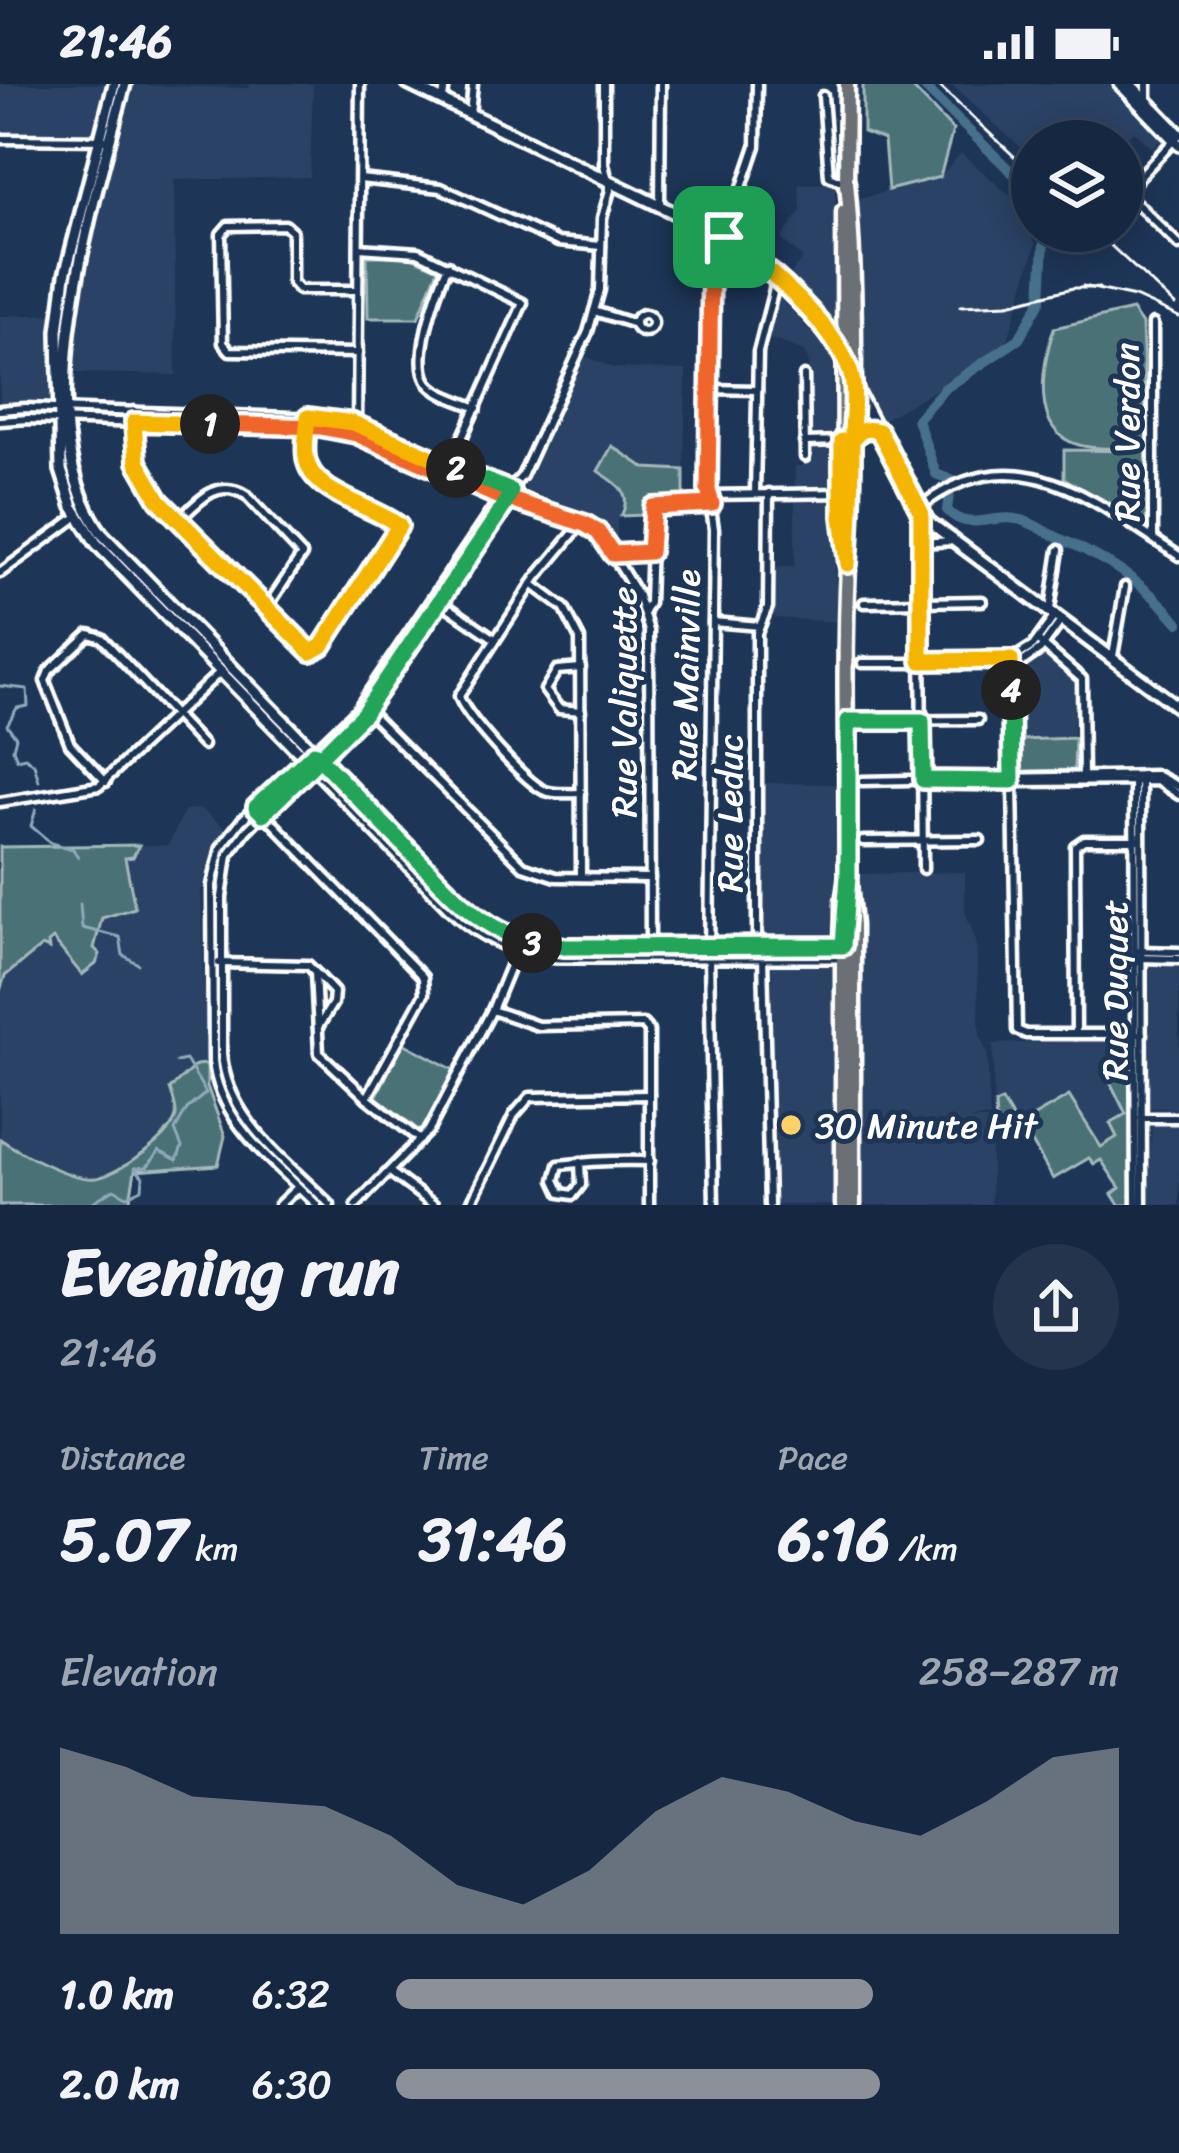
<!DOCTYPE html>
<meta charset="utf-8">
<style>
:root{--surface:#162841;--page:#23344c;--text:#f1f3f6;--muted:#9ea6b1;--line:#35445a;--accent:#8c9099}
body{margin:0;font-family:Sriracha,sans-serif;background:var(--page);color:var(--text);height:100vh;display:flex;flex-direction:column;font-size:45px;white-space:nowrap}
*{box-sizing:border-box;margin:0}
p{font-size:39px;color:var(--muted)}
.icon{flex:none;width:66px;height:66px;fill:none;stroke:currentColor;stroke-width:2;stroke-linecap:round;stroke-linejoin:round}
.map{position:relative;height:1121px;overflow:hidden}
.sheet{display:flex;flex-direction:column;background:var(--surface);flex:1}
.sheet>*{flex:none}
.fabs{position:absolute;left:1011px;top:36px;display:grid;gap:24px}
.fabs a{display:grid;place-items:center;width:132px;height:132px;border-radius:50%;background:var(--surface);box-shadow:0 6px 30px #0003,0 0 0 3px var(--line);font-size:60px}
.pin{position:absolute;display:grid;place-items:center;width:102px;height:102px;color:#fff;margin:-51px;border-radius:24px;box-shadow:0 6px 18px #0006}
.km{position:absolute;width:60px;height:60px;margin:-30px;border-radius:50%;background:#222;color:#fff;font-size:33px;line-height:60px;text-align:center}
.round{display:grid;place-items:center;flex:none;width:126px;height:126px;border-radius:63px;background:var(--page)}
.headline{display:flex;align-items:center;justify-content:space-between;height:204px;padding:0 60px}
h1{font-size:66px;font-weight:800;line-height:90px}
.metrics{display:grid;grid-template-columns:repeat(3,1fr);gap:18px;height:204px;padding:12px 60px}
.metrics div{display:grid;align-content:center}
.metrics b{font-size:60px;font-weight:800}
.metrics small{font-size:33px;font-weight:400}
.metrics p{font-size:33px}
.chart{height:336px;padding:24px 60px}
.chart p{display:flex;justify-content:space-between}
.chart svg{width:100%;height:216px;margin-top:12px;fill:var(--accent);opacity:.7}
ul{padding:0 60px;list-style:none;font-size:39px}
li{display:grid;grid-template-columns:192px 144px 1fr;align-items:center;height:90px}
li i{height:30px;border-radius:15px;background:var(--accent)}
.status{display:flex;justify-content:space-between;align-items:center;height:84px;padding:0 60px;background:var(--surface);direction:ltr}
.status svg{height:33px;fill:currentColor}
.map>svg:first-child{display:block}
.built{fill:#2a4265}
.green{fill:#487176;stroke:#a4b8ba;stroke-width:3}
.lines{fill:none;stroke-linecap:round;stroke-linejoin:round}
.stream{stroke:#90a9bb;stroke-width:3}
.river{stroke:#466f8d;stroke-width:10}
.minor-casing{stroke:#fff;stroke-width:15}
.tertiary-casing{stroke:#fff;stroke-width:18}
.primary-casing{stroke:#fff;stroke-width:21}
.minor{stroke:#1d3557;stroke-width:6}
.tertiary{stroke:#1d3557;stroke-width:9}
.primary{stroke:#6a7074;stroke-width:12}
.rail{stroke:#fff;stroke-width:3}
.split-1-casing{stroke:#fff;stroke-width:24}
.split-2-casing{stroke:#fff;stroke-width:24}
.split-3-casing{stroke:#fff;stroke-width:24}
.split-4-casing{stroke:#fff;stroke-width:24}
.split-5-casing{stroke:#fff;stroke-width:24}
.split-1{stroke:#f0652b;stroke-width:15}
.split-2{stroke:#f5b400;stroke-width:15}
.split-3{stroke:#22a559;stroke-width:15}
.split-4{stroke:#22a559;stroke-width:15}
.split-5{stroke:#f5b400;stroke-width:15}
.poi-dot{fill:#ffd166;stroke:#1d3557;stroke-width:4.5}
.labels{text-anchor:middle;stroke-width:10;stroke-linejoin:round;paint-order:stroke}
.street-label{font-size:36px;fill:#fff;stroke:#1d3557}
.poi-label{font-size:36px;fill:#fff;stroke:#1d3557;text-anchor:start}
</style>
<div class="status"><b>21:46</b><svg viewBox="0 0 49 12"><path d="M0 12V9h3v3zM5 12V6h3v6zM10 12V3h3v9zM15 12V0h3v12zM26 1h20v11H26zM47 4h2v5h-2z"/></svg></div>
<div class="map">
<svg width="1179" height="1121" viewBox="0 0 1179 1121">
<rect width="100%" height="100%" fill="#1d3557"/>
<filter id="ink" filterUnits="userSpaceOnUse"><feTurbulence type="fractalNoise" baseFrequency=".00833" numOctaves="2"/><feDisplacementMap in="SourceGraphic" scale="24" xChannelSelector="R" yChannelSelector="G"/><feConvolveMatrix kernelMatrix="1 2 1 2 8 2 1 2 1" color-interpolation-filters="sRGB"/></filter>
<g filter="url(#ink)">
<g class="built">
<path d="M0 0H108L94 50 0 48Z"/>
<path d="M250 0H313L310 93 174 96 176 291 75 289 78 216 131 1 249 4Z"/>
<path d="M951 0H1109L1162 55 1152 64 1134 47 1122 58 1032 57V74Z"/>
<path d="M961 69 1015 116 1036 160 1005 266 881 337 860 291 859 115 940 93Z"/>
<path d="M827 99 835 104 836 232 826 239 786 196 803 174 781 155 801 127 799 100Z"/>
<path d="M778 211 828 265 833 276 834 400 828 402 826 415 834 417 837 538 774 534 775 484 795 482V382H802L813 363 808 276 802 266 768 254Z"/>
<path d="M53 230 52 315 47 318 0 320V232Z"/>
<path d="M585 272 614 284 686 286 684 386 645 384 612 363 598 388 620 402 626 412 625 425 617 437V462L594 438 524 405Z"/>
<path d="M1043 572 1074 596 1073 685 1020 686 1021 588Z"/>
<path d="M763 699 837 700 835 853 765 854Z"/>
<path d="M202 725 226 745 212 769 201 806 207 980 196 981 172 1041 127 1082 94 1095 62 1087 0 1055V763L168 761 185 726Z"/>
<path d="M965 788V827L976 857 980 951 987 968 990 1033 968 1036H991V1121H862L860 790Z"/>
<path d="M835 880 837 1121H773L772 881Z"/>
<path d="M1147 882 1179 883V1025L1149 1024Z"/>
<path d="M1123 956 1128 959 1127 1073 1027 1044 994 1059 993 960Z"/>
<path d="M1152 1041 1179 1042V1121H1148Z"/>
</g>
<g class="green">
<path d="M863 0H909L953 46 940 93 888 106 884 56 863 48Z"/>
<path d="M367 172H409L438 185 418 234H368Z"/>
<path d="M1132 226 1142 240 1147 363C1125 363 1101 367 1079 361 1030 348 1042 282 1054 244Z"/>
<path d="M612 362 645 384 684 386V416C668 416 648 411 645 431L621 432C634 408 616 399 598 387Z"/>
<path d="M1064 366 1148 367V445L1064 394Z"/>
<path d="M1075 654 1074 686 1020 687 1019 656Z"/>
<path d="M139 761 133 773 125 774 135 824 102 834 94 864 100 870 96 880 82 891 53 855 48 859 49 865 42 862 5 892 0 907V763Z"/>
<path d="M403 959 456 987 421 1048 376 1013Z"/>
<path d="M207 980V1002L225 1052 218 1081 135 1087 129 1121H0V1055C19 1068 72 1097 96 1094 116 1092 172 1053 176 1032 177 1023 173 1014 170 1005L196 981Z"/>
<path d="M1130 987V1121H1119L1112 1110 1120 1104 1101 1076 1094 1080 1089 1074 1053 1095 1025 1046 997 1060 995 1020 1002 1017 1017 1042 1069 1012 1101 1063 1117 1053 1110 1039 1126 1030 1105 988Z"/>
</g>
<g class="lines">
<g class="stream">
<path d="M0 602 27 605 28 622 17 624 7 641 16 653 13 665 17 675 25 673 34 680 39 697"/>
<path d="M36 725 31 742 51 759 73 765 78 773"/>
<path d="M80 820 82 844 120 853 123 871 138 880"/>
<path d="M88 1121 114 1105 127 1112 142 1105 143 1093 135 1084 147 1083 159 1067 177 1076 182 1063 175 1046 187 1025 206 1009 186 976 176 978"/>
</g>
<g class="river">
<path d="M921 0 1032 108"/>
<path d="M1049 147 1044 157 1041 216 1019 255 944 305 917 335 936 390 951 396 947 426C967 449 991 430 1016 435 1032 437 1044 448 1059 454 1107 475 1145 499 1179 539"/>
</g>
<defs>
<g id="minor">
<path d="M823 12 829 92 843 98"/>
<path d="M443 15 445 0"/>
<path d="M1147 15V0"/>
<path d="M470 31 473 0"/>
<path d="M1176 54 1125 108 1179 161"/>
<path d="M0 55 110 56"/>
<path d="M360 95 441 104 558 158 601 162"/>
<path d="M660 120 661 0"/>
<path d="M359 164 418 168 523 219 450 381"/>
<path d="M448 181C438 204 407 284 432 303 443 313 464 318 477 324"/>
<path d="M594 227 635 240"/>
<circle cx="644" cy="239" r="9"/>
<path d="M358 269 230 267 223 259 221 150 228 142 285 141 292 147V198L299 206H358"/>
<path d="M804 292 805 373"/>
<path d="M709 305 757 306"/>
<path d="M0 326 25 324 319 334 353 339 593 445 604 456 638 512 649 547 650 863"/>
<path d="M134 327 136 372 152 406 311 568 322 562 399 444 392 436 337 410 309 383 307 334"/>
<path d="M0 337 28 335 339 346 492 410 548 428"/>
<path d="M357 344 360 0"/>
<path d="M804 358 843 357"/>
<path d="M755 409 758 268 776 197"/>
<path d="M709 411 844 409"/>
<path d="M179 436C200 416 217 394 246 411L302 471 266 525"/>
<path d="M1153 455V240"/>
<path d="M920 459 952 457"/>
<path d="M613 470 650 468"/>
<path d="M0 489 78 432"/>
<path d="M532 500 564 524 580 555 581 793"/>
<path d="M438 516 495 555"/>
<path d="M864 519 982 517"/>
<path d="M1050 525 1059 466"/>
<path d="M644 528 649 519 652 424 712 420"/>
<path d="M713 538 760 542"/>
<path d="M1038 557 1082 595 1083 694"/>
<path d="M1113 572 1125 503"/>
<path d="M1011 576 1017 946 1026 950H1142"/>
<path d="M1011 576 1033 562 1054 533"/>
<path d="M862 579H1021L1040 566 1061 537"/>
<path d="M581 584 557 586 545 606 559 625 581 627"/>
<path d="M367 626 523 782 556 793 650 794"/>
<path d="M848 637 978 636"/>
<path d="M1141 691 1142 1121"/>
<path d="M1134 692 1136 1121"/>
<path d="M862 697 1156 691 1179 703"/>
<path d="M106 698 70 660 45 597 49 587 89 550 102 554 203 661"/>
<path d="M1016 698 1158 697 1179 711"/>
<path d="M581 709C569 709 554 711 543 706 524 696 464 631 459 612L536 494 582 439"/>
<path d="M0 718 99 702 221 587"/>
<path d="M261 727 423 893 424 910 367 1014"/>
<path d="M863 757 980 756"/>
<path d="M923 785 920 439 924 420C1019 349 1096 419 1179 472"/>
<path d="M757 861V549L768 523 769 409"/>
<path d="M1139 867 1179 868"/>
<path d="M763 873 769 1121"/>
<path d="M1139 874 1179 875"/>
<path d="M219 879 308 881 315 888 319 969 367 1014 420 1056"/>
<path d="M317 890 334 908 333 919 318 943"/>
<path d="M492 926 538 942 643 940 649 947V1121"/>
<path d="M1076 950 1075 762 1084 756H1139"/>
<path d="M1141 1034H1179"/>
<path d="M580 1078 581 1101 573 1111 561 1109 555 1096 559 1081C590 1077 619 1076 650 1077"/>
<path d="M390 1088 434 1121"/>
<path d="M279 1121 298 1103"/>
<path d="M317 1121C276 1079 218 1039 213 976L212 801 221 763 241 737 357 626 496 420 522 392 588 248 600 206 602 134 610 106 604 80V0"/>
<path d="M330 1121C287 1077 226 1035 222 969V813L228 771 246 747 363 630 509 410"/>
<path d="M356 1121 429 1046 492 926 517 865"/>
<path d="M470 1121 514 1031 530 1013 649 1011"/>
<path d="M714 1121 709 873 714 445 708 403 711 179 728 144 756 62 757 0"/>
</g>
<g id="tertiary">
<path d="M114 0 65 191 58 247 61 386 73 423 96 459 451 825C481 854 516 869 557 873H846"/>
<path d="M125 0C93 120 22 341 102 450L459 817C487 844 520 860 559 863H848"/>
<path d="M408 0 724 153 784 203 833 256 844 274"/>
<path d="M1120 0 1179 61"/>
<path d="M1130 0 1179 50"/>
<path d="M854 301 912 414 929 438 1179 624"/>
</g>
<g id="primary">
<path d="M846 102 847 0"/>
<path d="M844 128 845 455"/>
<path d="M853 356 864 345 879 347"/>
<path d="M849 799 853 841V1121"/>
<path d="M843 1121V817L848 792C847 689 843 585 848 482 853 354 859 225 847 98"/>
</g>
</defs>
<use href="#minor" class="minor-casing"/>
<use href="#tertiary" class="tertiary-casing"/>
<use href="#primary" class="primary-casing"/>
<use href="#minor" class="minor"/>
<use href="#tertiary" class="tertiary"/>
<use href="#primary" class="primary"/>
<g class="rail">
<path d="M937 0 1032 89"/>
<path d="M1095 147 1175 221"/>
<path d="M1083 202 1135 213 1179 233"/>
<path d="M960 222 1008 220 1073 204H1099"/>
</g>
</g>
</g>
<g class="lines" filter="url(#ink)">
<defs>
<path id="split-1" d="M210 340 320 343 356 350 492 410 585 440 598 448 613 470 650 468 653 423 712 420 708 406 711 179 724 153"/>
<path id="split-2" d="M210 340 134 338 137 378 159 416 311 568 322 562 399 442C376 422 310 411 306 373 304 361 307 346 308 333L353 339 456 384"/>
<path id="split-3" d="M456 384 511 407 504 422 363 630 322 671 312 682 263 730 256 723 314 669 323 678 435 793C464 823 491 848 532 859"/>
<path id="split-4" d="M532 859 565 863 843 862 848 792V637H922L923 696 1012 697 1011 606"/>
<path id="split-5" d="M724 153C765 180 841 246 852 294 856 311 852 334 852 352V357C852 398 851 439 848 480L842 432V357H852C860 346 865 343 879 347L921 428V577L1011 576V606"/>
</defs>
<use href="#split-1" class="split-1-casing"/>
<use href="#split-2" class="split-2-casing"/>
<use href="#split-3" class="split-3-casing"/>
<use href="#split-4" class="split-4-casing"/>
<use href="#split-5" class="split-5-casing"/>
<use href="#split-1" class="split-1"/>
<use href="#split-2" class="split-2"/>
<use href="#split-3" class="split-3"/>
<use href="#split-4" class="split-4"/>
<use href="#split-5" class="split-5"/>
</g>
<circle class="poi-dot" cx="791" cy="1041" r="12"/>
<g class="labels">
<g class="street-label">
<text transform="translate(1126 348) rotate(-90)" y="13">Rue Verdon</text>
<text transform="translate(685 591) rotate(-89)" y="13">Rue Mainville</text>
<text transform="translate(623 618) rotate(-90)" y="13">Rue Valiquette</text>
<text transform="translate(729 729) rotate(-90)" y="13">Rue Leduc</text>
<text transform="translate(1114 906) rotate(-90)" y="13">Rue Duquet</text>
</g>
<g class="poi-label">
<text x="815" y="1054">30 Minute Hit</text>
</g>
</g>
</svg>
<div class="fabs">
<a><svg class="icon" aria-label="layers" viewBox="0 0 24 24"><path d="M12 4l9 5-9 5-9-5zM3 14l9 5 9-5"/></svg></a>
</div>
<div class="pin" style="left:724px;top:153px;background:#1e9e55"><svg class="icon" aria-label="arrive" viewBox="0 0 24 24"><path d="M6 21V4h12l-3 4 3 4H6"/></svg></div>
<b class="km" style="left:210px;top:340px">1</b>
<b class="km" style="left:456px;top:384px">2</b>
<b class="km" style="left:532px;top:859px">3</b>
<b class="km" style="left:1011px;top:606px">4</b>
</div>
<section class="sheet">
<div class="headline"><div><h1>Evening run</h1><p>21:46</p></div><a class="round"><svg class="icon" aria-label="share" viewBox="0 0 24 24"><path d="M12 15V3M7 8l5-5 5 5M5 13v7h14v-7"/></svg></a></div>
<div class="metrics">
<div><p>Distance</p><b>5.07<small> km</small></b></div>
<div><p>Time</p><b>31:46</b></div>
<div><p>Pace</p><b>6:16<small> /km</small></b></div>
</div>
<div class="chart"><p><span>Elevation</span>258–287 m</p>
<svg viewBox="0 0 160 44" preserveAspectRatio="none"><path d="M0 44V6L10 10L20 16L30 17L40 18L50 24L60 34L70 38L80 31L90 19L100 12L110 15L120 21L130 24L140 17L150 8L160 6V44z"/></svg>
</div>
<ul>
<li><b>1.0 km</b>6:32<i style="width:66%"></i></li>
<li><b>2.0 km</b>6:30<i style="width:67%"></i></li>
</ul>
</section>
